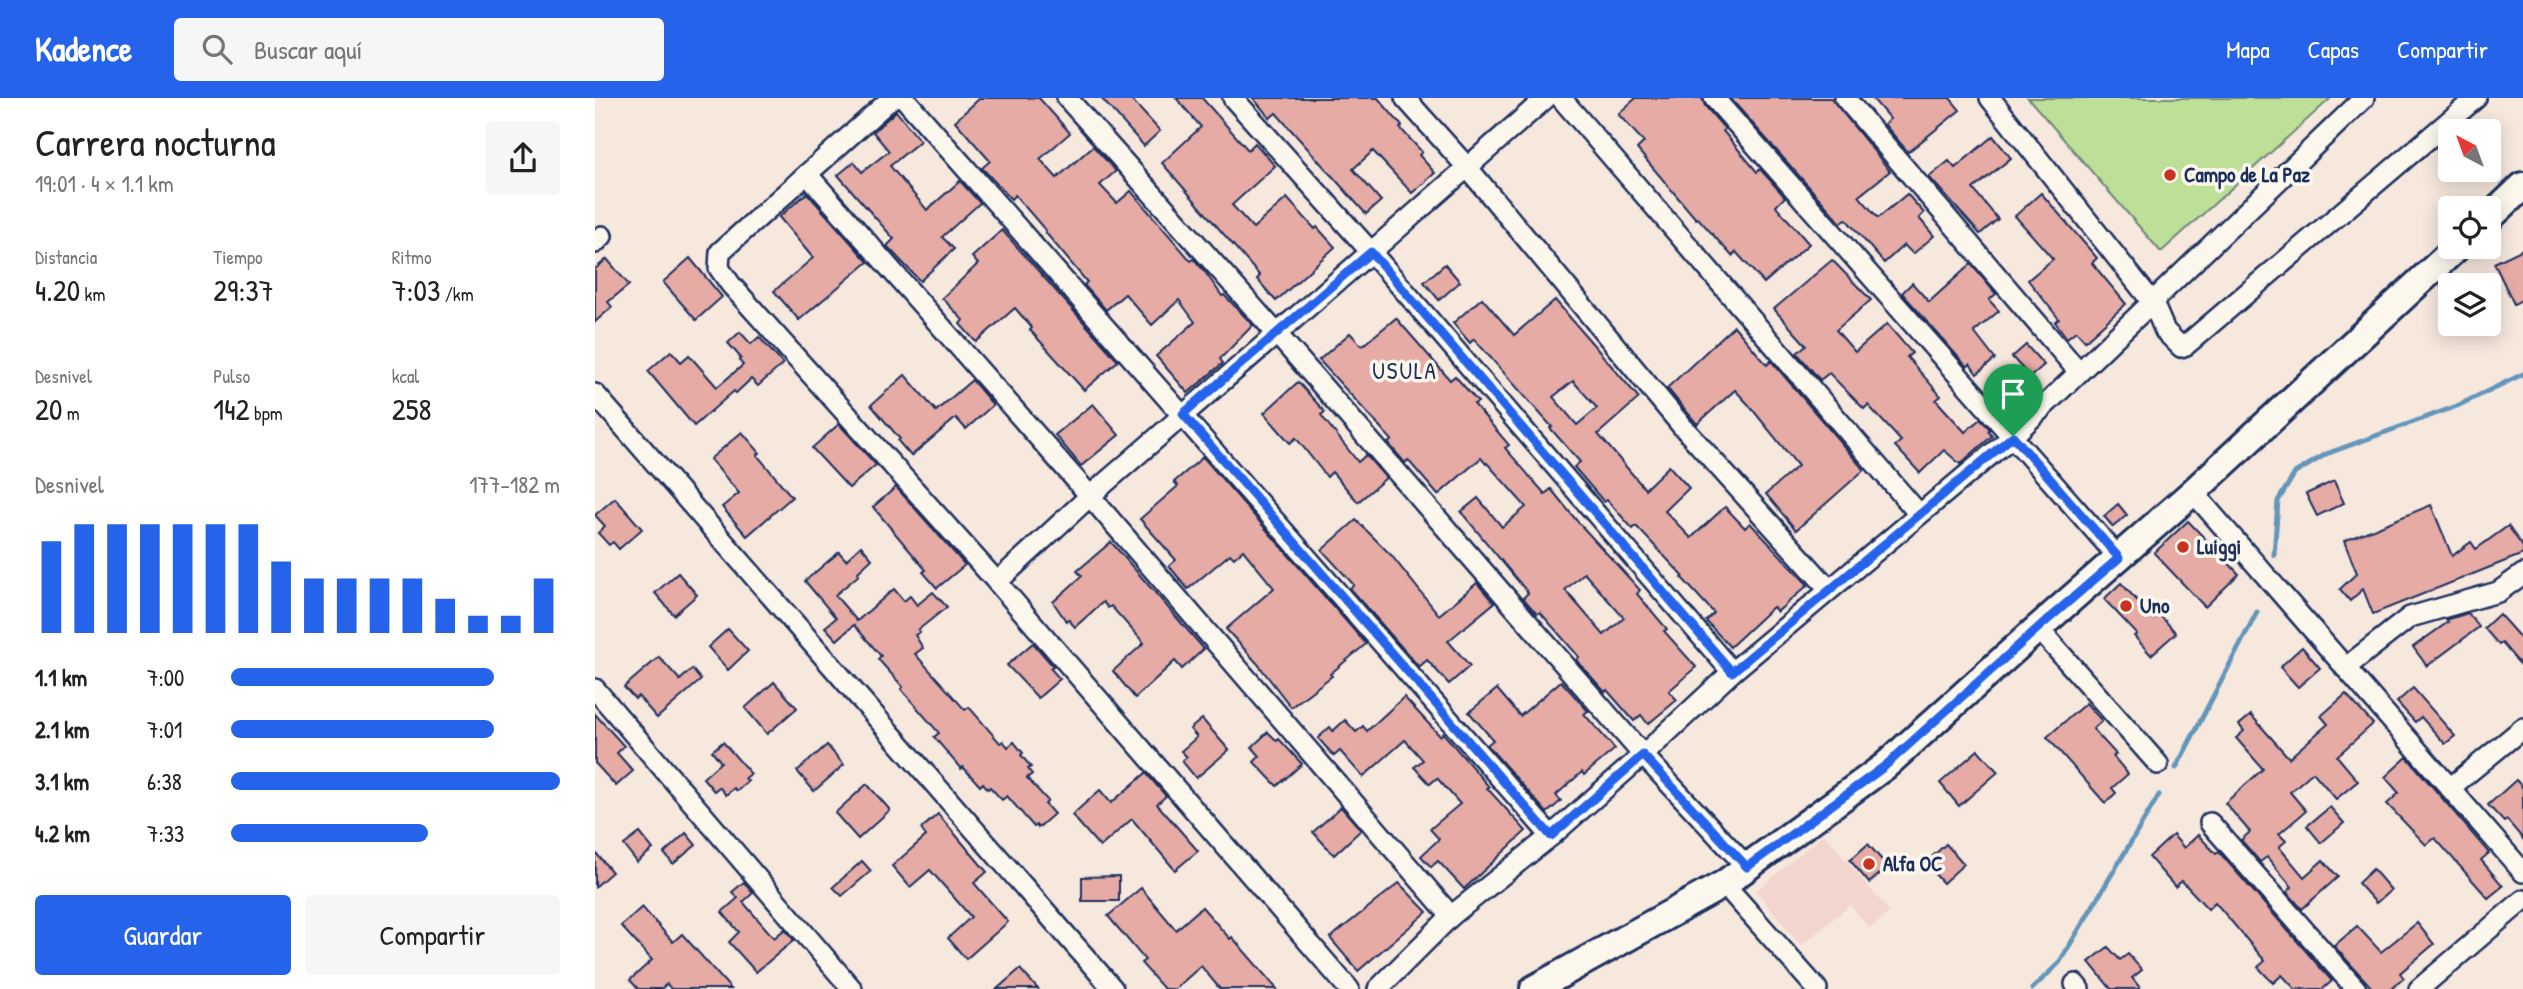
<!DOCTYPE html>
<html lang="es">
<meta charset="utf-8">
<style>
:root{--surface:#fff;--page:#f6f6f6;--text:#222;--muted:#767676;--accent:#2563eb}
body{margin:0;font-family:"Patrick Hand",sans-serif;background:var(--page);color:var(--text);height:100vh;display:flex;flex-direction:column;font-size:26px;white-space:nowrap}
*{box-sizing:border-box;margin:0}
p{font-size:23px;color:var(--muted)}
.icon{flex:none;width:38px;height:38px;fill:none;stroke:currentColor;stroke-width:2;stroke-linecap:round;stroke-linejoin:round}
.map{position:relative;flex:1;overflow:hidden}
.panel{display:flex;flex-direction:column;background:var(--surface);width:595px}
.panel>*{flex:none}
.needle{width:46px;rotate:319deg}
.buttons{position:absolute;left:1843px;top:21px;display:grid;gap:14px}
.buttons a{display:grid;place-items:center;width:63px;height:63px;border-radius:7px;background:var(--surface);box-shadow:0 4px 18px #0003;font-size:35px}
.pin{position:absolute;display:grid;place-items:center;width:60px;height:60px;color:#fff;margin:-72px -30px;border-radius:50% 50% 50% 0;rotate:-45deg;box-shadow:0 0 7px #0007}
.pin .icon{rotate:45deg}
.round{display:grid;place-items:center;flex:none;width:74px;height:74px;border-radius:7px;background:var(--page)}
.summary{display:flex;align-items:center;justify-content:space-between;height:119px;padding:0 35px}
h1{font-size:38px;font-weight:600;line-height:52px}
.metrics{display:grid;grid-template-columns:repeat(3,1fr);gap:10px;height:119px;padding:7px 35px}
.metrics div{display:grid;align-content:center}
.metrics b{font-size:30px;font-weight:600}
.metrics small{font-size:19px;font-weight:400}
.metrics p{font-size:19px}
.chart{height:196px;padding:14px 35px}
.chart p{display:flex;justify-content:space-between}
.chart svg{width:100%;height:126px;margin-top:7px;stroke:var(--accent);stroke-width:6}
.action{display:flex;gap:14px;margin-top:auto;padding:14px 35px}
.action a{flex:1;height:80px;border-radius:7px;background:var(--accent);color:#fff;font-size:28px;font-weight:600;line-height:80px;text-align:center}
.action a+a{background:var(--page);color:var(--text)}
ul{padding:0 35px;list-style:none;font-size:23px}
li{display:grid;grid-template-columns:112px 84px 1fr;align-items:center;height:52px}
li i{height:18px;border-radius:9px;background:var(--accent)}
header{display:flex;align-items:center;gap:42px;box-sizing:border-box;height:98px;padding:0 35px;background:var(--accent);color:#fff}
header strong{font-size:33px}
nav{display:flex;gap:38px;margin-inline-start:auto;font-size:24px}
.search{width:490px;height:63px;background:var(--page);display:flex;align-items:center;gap:18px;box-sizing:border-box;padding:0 24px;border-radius:7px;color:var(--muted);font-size:26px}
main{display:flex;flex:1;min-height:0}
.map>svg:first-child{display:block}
.built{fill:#f2d6cd}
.grass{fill:#bedf98;stroke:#6c877b;stroke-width:2}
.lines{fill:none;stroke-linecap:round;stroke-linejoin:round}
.stream{stroke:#6496ba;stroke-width:5}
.building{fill:#e6aba5;stroke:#1b2f5e;stroke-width:2;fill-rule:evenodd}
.street-casing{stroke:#1b2f5e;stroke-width:24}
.secondary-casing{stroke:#1b2f5e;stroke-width:32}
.street{stroke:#fbf7ec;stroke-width:19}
.secondary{stroke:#fbf7ec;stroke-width:26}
.route-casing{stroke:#fff;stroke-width:14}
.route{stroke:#2563eb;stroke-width:9}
.poi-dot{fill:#c8321e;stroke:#fbf7ec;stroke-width:2.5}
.labels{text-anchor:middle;stroke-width:7;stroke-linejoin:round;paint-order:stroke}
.poi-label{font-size:21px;font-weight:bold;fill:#1b2f5e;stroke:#fbf7ec;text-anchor:start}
.neighbourhood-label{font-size:23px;letter-spacing:2px;fill:#1b2f5e;stroke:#fbf7ec}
</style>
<header>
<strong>Kadence</strong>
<div class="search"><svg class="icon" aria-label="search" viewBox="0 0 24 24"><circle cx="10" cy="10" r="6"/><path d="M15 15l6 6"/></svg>Buscar aquí</div>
<nav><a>Mapa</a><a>Capas</a><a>Compartir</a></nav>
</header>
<main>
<section class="panel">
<div class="summary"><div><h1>Carrera nocturna</h1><p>19:01 · 4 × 1.1 km</p></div><a class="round"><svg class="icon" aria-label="share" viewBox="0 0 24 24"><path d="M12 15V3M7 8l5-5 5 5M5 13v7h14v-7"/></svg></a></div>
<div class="metrics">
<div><p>Distancia</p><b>4.20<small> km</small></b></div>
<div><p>Tiempo</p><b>29:37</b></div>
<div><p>Ritmo</p><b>7:03<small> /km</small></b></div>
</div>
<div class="metrics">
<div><p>Desnivel</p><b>20<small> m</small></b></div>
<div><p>Pulso</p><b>142<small> bpm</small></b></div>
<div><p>kcal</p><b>258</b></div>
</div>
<div class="chart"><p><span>Desnivel</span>177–182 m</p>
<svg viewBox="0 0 160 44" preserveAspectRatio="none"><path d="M5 44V12M15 44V6M25 44V6M35 44V6M45 44V6M55 44V6M65 44V6M75 44V19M85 44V25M95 44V25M105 44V25M115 44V25M125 44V32M135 44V38M145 44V38M155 44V25"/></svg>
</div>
<ul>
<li><b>1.1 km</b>7:00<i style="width:80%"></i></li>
<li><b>2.1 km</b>7:01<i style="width:80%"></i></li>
<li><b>3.1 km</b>6:38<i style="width:100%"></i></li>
<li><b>4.2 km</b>7:33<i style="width:60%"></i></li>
</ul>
<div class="action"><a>Guardar</a><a>Compartir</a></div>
</section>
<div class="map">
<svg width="1928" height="891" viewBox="0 0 1928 891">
<rect width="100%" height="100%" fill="#f7e8de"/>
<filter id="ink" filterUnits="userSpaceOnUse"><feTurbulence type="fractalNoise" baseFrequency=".0143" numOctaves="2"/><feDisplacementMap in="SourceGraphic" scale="14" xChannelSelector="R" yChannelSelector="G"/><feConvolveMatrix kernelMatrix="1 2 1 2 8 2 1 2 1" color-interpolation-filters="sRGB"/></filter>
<g filter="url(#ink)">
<path class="built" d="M1229 736 1295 814 1275 831 1255 807 1206 848 1161 793Z"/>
<path class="grass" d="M1433 0H1736L1566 154Z"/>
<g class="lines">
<g class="stream">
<path d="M1679 457 1683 403 1700 375 1731 356 1862 308 1928 276"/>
<path d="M1581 670 1662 514"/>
<path d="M1437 891 1464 865 1564 697"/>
</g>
</g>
<g class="building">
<path d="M385 0H444L475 35 445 61 462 80 498 48 521 73 505 87 522 105 536 93 596 163 599 161 610 174 627 198 629 197 658 227 625 261 628 265 593 295 561 258 600 224 584 202 557 227 530 196 511 212 489 187 492 184 450 134 451 133 420 97 416 101 387 70 395 63 360 23Z"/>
<path d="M506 0H535L565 33 549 48Z"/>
<path d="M581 0H607L653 52 660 45 680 68 637 107 658 130 692 100 720 131 722 129 740 149 681 203 662 181 665 178 567 65 606 29Z"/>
<path d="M658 0H783L807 28 805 30 827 54 824 57 840 75 817 95 778 53 758 71 786 103 771 116 681 15 675 20Z"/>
<path d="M1041 0H1107L1110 8 1130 31 1128 33 1162 74 1165 71 1190 99 1181 108 1214 146 1169 185 1141 154 1137 158 1103 120 1101 121 1042 51 1049 44 1023 16Z"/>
<path d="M1135 0H1236L1295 73 1264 98 1283 120 1312 96 1329 115 1324 120 1339 138 1318 156 1309 147 1289 165 1251 121 1246 125Z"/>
<path d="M1277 0H1355L1365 12 1313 54 1289 26 1295 21Z"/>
<path d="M301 13 325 43 295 68 332 112 365 83 385 105 347 139 359 151 325 183 292 148 299 141 243 77 259 64 267 74 294 53 278 34Z"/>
<path d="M1398 38 1416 60 1378 91 1403 121 1385 136 1334 79 1354 63 1360 70Z"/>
<path d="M212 95 273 164 204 222 179 193 218 160 184 119Z"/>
<path d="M1446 95 1502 160 1497 165 1531 206 1490 243 1481 233 1472 240 1460 224 1464 221 1433 182 1458 161 1420 118Z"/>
<path d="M407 132 523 263 489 292 435 232 437 230 420 210 381 244 365 226 368 222 347 200 383 166 377 159Z"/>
<path d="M1928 151V201L1919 206 1899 165Z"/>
<path d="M95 160 127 199 101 222 68 184Z"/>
<path d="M12 161 34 187 13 204 17 209 0 224V171Z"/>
<path d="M1237 162 1276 202 1241 232 1260 254 1292 226 1317 255 1312 259 1346 298 1341 302 1370 334 1385 321 1395 331 1393 333 1397 338 1365 366 1349 352 1325 375 1300 348 1306 343 1273 307 1269 311 1234 275 1225 282 1202 255 1211 247 1179 211Z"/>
<path d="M850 166 865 184 844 202 829 184Z"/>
<path d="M1376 166 1401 196 1394 202 1404 213 1379 234 1400 261 1382 276 1375 266 1372 269 1307 195 1317 185 1334 204Z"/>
<path d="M887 200 919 237 960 202 1044 300 1003 336 1050 391 1074 368 1094 390 1070 413 1096 440 1130 409 1150 430 1155 425 1213 487 1182 514 1178 509 1135 549 1111 523 1119 515 1087 480 1088 478 1041 428 1038 431 1012 402 1009 404 979 369 985 364 955 330 957 329 879 241 875 245 858 225ZM978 283 1002 310 982 327 958 299Z"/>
<path d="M801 220 855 282 860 278 883 304 879 306 914 347 910 350 950 396 956 391 982 423 1045 492 1042 496 1072 531 1069 533 1101 569 1074 593 1082 602 1053 626 1046 617 1039 623 1012 592 1010 594 981 562 984 559 945 514 942 516 928 500 933 495 866 414 883 400 907 429 931 409 892 365 891 366 886 360 843 397 813 362 810 365 793 345 797 342 724 262 755 235 767 248ZM989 475 1029 520 1009 537 970 492Z"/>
<path d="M1139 228 1172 267 1176 263 1178 265 1269 372 1201 432 1171 396 1203 368 1153 306 1140 292 1102 326 1072 290Z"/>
<path d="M145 234 156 246 164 239 188 266 163 288 156 281 141 295 139 293 99 328 53 273 76 253 86 264 94 257 122 289 148 267 144 262 146 260 133 245Z"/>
<path d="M1431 247 1449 267 1435 279 1417 259Z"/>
<path d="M310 277 341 313 377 282 398 307 371 331 361 320 316 358 303 343 305 341 276 307Z"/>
<path d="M1429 283 1438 294 1413 315 1404 305Z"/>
<path d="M703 284 730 314 726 317 763 364 771 357 791 380 763 404 737 374 732 379 701 340 695 345 669 315Z"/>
<path d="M498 306 524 337 486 368 460 337Z"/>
<path d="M244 326 281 367 254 390 217 350Z"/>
<path d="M147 334 165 355 162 357 197 399 152 438 127 409 144 395 115 361Z"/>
<path d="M608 359 771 546 735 576 737 578 696 609 662 565 631 531 679 490 648 452 639 460 635 456 593 491 574 468 581 462 545 421 583 388 579 384Z"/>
<path d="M1739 383 1749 405 1722 418 1711 396Z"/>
<path d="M301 389 370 467 342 490 328 474 331 472 278 409Z"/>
<path d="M20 400 47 431 24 451 18 444 14 447 3 435 10 428 0 417Z"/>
<path d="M1523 406 1532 417 1518 429 1509 418Z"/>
<path d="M1836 407 1857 458 1876 444 1881 451 1913 428 1928 449V456L1778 516 1768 491 1755 503 1745 491 1762 475 1749 443Z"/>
<path d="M761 422 796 457 844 517 882 485 899 505 853 543 875 568 854 586 832 562 824 569 755 490 759 487 727 452Z"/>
<path d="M1593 423 1644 476 1610 509 1559 455Z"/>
<path d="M516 444 609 551 587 571 580 563 540 600 518 573 549 545 516 508 513 510 508 504 480 529 473 521 471 523 458 504 487 478 482 473Z"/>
<path d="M266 448 277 461 263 474 264 477 240 497 262 523 299 491 309 503 315 498 322 507 338 494 352 509 323 532 325 534 320 537 328 550 320 556 370 612 374 609 405 645 408 643 413 649 419 644 428 655 426 657 436 669 433 671 437 676 432 680 453 703 450 706 459 716 443 730 441 727 439 729 412 698 407 702 395 689 393 691 388 685 385 688 368 669 366 671 339 639 344 635 306 591 308 589 283 561 286 558 259 527 242 542 230 529 241 520 210 483 244 454 251 462Z"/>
<path d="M83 475 102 497 79 517 60 495Z"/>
<path d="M1526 485 1559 521 1564 516 1581 535 1556 557 1539 538 1542 536 1509 501Z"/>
<path d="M1873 515 1884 529 1832 568 1818 549 1853 524 1851 522Z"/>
<path d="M1904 516 1928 543V570L1907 545 1904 547 1889 530Z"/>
<path d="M133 531 153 553 133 572 113 549Z"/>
<path d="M438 545 458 568 455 570 465 581 443 600 412 567Z"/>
<path d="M1707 549 1725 570 1703 589 1685 569Z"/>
<path d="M64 559 85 582 97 571 106 582 62 620 43 598 40 601 29 589Z"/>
<path d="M966 583 993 613 989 616 1020 651 989 677 987 674 961 697 966 703 952 715 892 647 898 642 874 614 902 591 925 618Z"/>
<path d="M179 584 202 610 172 636 150 610Z"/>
<path d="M1818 590 1860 638 1850 646 1826 619 1820 624 1802 604Z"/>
<path d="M1751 596 1778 626 1742 658 1763 683 1741 701 1718 674 1695 694 1711 713 1684 736 1691 743 1684 749 1709 779 1728 762 1743 779 1707 811 1692 794 1697 789 1672 759 1665 764 1646 742 1655 734 1630 705 1668 671 1641 640 1649 633 1644 627 1656 617 1694 660 1733 626 1726 618Z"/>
<path d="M809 599 845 638 848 635 894 689 892 690 931 733 869 791 843 763 836 769 826 758 844 741 835 731 865 706 842 680 835 686 819 669 828 662 810 642 768 679 745 653 739 658 723 640 735 629 738 633 750 622 761 634 768 628 772 633Z"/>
<path d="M1491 605 1507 623 1498 631 1521 656 1518 658 1533 676 1517 690 1521 695 1510 705 1452 639Z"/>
<path d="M0 616 29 648 22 655 38 673 21 688 0 665Z"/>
<path d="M607 621 634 652 601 680 587 663 592 659 586 653 602 639 595 631Z"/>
<path d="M673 634 682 643 684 641 707 666 682 688 659 664 665 658 657 649Z"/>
<path d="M128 644 156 676 150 680 153 683 142 693 139 690 131 697 124 689 119 693 108 680 126 664 117 653Z"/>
<path d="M232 647 249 667 219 693 202 673Z"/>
<path d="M1383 652 1403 674 1364 708 1345 685Z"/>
<path d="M1812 659 1894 755 1886 762 1908 788 1893 800 1840 740 1831 747 1792 706 1804 695 1790 679Z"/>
<path d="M551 675 571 698 562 706 603 753 580 772 537 721 505 749 477 717 505 692 516 705Z"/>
<path d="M1921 682 1928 690V741L1912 722 1909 724 1893 707Z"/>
<path d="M272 686 295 712 263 741 240 715Z"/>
<path d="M746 709 766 732 739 757 718 734Z"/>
<path d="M1735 709 1749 725 1726 745 1712 728Z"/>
<path d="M343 716 392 774 379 785 413 824 371 861 353 840 376 819 335 772 315 789 297 768 331 738 326 731Z"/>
<path d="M45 735 58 751 42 764 29 747Z"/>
<path d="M91 735 101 747 78 766 69 755Z"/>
<path d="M1578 737 1589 750 1603 737 1621 756 1624 754 1737 883 1728 891H1700L1687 877 1678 885 1663 869 1670 863 1620 804 1613 811 1587 783 1580 789 1554 759Z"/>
<path d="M1273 746 1293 769 1274 785 1255 762Z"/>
<path d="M1351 746 1369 766 1348 785 1330 765Z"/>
<path d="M0 754 17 774 0 789Z"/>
<path d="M267 763 276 773 247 798 238 789Z"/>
<path d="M1778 771 1796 792 1781 805 1763 785Z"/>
<path d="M524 778V803H487V779Z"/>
<path d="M149 784 158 795 148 804 179 840 190 831 199 842 161 874 134 844 144 834 127 814 143 800 137 794Z"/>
<path d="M804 785 832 814 763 873 735 840Z"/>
<path d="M546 790 581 832 607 809 635 841 637 839 682 891H625L606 868 580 891H569L546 865 550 862 513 818Z"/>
<path d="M47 809 78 844 87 836 136 891H76L72 886 66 891H43L35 882 57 862 26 828Z"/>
<path d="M1822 825 1839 846 1805 875 1809 880 1796 891H1778L1739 848 1762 828 1786 854Z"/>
<path d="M1513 849 1525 862 1533 856 1547 872 1537 880 1546 891H1516L1494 864Z"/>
<path d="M425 871 443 891H402Z"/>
</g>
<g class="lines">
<defs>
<g id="street">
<path d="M297 0 125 154 124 170 136 187 402 484 754 891"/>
<path d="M309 0 956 738"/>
<path d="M472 0 682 236 1048 657 1152 769"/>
<path d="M638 0 776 154 1137 574"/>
<path d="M810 0 872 69 1087 328 1234 491"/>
<path d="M966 0 1324 416"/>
<path d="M1119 0 1524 460"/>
<path d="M1250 0 1484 274"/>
<path d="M1395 0 1558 205 1570 233 1586 249 1591 247 1881 0"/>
<path d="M212 76 495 398 856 818"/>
<path d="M0 145 7 138"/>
<path d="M0 296 518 891"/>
<path d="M1598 394 1928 774"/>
<path d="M402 484 495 398 776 154 951 0"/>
<path d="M1443 530 1563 666"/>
<path d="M1750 570 1815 519 1903 494 1928 476"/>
<path d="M0 591 257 891"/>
<path d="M1855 690 1928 630"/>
<path d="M1615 725 1761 891"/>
<path d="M1129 786 1222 891"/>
<path d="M1480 886 1484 891"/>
<path d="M783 891 856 818 956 738 1048 657 1137 574 1418 338 1769 0"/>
<path d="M1824 891 1928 802"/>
</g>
<g id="secondary">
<path d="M1894 120 1928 88"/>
<path d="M939 891 1129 786 1290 668 1443 530 1598 394 1862 149"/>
</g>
</defs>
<use href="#street" class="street-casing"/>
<use href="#secondary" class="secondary-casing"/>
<use href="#street" class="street"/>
<use href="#secondary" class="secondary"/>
</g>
</g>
<g class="lines" filter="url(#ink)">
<defs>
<path id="route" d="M776 154 1137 574 1418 338 1524 460 1443 530 1290 668 1152 769 1048 657 956 738 588 316Z"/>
</defs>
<use href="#route" class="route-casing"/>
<use href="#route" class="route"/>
</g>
<g class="poi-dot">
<circle cx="1575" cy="77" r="7"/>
<circle cx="1588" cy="449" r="7"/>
<circle cx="1531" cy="508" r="7"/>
<circle cx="1274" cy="766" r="7"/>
</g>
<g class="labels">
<g class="poi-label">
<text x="1589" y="84">Campo de La Paz</text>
<text x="1602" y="456">Luiggi</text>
<text x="1545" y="515">Uno</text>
<text x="1288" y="773">Alfa OC</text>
</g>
<g class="neighbourhood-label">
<text x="810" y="281">USULA</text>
</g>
</g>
</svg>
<div class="buttons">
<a><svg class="needle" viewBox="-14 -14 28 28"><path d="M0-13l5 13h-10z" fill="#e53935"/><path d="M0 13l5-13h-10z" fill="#767676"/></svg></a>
<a><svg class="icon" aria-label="locate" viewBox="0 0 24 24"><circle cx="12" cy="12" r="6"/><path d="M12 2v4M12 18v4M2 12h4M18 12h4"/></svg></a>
<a><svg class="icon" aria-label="layers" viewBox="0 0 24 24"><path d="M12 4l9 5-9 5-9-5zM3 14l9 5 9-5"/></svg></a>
</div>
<div class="pin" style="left:1418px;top:338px;background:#1e9e55"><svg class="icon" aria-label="arrive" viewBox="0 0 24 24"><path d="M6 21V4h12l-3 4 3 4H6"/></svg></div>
</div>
</main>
